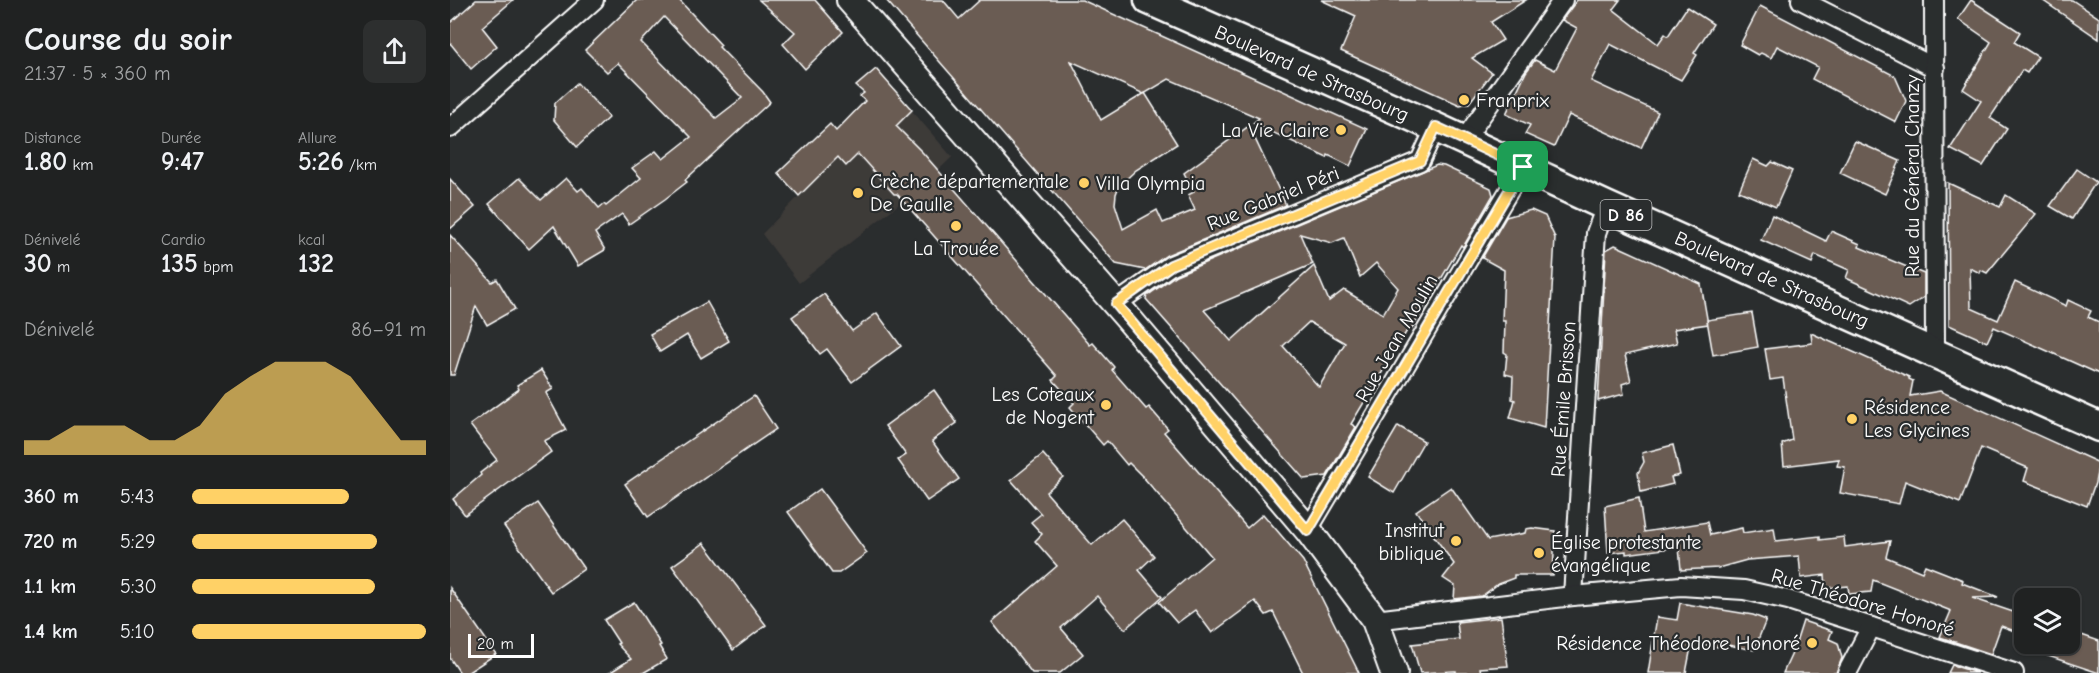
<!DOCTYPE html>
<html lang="fr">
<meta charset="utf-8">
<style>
:root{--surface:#202222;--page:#2d2f2f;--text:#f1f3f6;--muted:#a2a4a5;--line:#3d3f40;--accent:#ffd166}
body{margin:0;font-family:"Comic Neue",sans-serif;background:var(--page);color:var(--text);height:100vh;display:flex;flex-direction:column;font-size:22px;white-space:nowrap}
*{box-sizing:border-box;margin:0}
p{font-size:20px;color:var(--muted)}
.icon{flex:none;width:33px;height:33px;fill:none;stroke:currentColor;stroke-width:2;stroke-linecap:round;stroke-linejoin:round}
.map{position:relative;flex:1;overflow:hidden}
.panel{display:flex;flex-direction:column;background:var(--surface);width:450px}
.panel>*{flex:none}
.fabs{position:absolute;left:1564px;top:588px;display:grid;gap:12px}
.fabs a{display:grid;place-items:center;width:66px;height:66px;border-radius:12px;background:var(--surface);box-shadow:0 2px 4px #0004,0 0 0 2px var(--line);font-size:30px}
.scale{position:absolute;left:18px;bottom:15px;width:66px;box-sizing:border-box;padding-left:6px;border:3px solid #fff;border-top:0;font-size:16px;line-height:21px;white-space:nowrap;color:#fff;-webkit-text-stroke:4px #2a2d2e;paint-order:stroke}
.pin{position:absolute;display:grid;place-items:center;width:51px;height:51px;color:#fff;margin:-26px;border-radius:12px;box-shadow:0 3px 9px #0006}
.round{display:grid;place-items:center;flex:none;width:63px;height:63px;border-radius:12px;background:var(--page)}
.headline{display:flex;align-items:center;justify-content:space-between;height:102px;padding:0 24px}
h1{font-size:33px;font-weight:700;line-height:45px}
.metrics{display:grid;grid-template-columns:repeat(3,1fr);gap:9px;height:102px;padding:6px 24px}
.metrics div{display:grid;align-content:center}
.metrics b{font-size:26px;font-weight:700}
.metrics small{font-size:16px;font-weight:400}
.metrics p{font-size:16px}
.chart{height:168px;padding:12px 24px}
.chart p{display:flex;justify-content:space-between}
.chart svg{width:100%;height:108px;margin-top:6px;fill:var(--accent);opacity:.7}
ul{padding:0 24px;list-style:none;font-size:20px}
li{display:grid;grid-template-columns:96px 72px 1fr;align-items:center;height:45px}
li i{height:15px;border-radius:8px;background:var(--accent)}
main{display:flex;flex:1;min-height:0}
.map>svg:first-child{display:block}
.built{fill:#3e3b39}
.building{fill:#6b5c52;stroke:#fff;stroke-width:1.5;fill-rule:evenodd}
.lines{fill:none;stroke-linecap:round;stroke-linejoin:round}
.street-casing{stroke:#fff;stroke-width:22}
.secondary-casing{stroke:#fff;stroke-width:30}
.primary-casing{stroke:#fff;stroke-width:33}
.street{stroke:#2a2d2e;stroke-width:18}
.secondary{stroke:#2a2d2e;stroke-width:26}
.primary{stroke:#2a2d2e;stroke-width:28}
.route-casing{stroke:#fff;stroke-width:12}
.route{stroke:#ffd166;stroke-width:8}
.poi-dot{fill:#ffd166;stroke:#2a2d2e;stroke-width:2}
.labels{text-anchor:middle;stroke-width:4.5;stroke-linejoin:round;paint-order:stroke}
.shield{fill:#2a2d2e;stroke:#bfc0c0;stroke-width:1.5}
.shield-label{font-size:18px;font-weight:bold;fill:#fff}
.street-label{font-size:20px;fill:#fff;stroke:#2a2d2e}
.poi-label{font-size:20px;fill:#fff;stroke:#2a2d2e;text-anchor:start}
</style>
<main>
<section class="panel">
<div class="headline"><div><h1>Course du soir</h1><p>21:37 · 5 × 360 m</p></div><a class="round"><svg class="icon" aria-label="share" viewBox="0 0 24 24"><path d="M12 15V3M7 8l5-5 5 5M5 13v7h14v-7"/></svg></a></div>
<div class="metrics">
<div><p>Distance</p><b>1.80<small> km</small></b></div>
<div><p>Durée</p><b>9:47</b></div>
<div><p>Allure</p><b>5:26<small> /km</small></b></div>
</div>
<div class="metrics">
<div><p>Dénivelé</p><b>30<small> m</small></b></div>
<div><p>Cardio</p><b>135<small> bpm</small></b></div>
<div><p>kcal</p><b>132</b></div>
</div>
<div class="chart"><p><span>Dénivelé</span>86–91 m</p>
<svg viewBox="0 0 160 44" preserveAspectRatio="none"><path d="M0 44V38L10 38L20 32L30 32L40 32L50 38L60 38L70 32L80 19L90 12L100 6L110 6L120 6L130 12L140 25L150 38L160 38V44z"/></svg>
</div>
<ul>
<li><b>360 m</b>5:43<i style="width:67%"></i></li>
<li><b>720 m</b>5:29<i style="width:79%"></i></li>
<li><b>1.1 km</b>5:30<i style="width:78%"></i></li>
<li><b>1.4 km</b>5:10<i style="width:100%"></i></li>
</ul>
</section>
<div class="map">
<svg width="1649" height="673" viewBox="0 0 1649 673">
<rect width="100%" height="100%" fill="#2a2d2e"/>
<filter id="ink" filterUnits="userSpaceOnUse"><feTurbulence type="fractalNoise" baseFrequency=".0167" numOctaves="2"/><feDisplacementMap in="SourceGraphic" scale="12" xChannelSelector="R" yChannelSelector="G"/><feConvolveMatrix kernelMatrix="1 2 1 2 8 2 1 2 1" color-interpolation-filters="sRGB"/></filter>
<g filter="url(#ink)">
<path class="built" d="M456 104 502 157 473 185 349 283 312 234 406 138Z"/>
<g class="building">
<path d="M26 0H63L32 27 47 46 21 69 0 43V23Z"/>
<path d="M187 0H231L230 1 271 45 269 47 313 92 320 102 235 180 237 182 215 199 179 224 172 214 145 233 155 250 128 266 104 226 79 249 39 204 69 178 91 200 116 178 128 191 132 188 149 208 154 204 156 206 191 178 182 168 206 151 213 159 241 137 168 63 157 72 135 50ZM214 17 292 98 266 118 191 42Z"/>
<path d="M309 0H365L393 32 355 69 333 44 345 32Z"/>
<path d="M436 0H493L509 19 530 0H632L917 129 900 166 878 155 877 158 803 123 809 118 719 79 694 94 621 61 651 120 695 93 727 144 686 170 669 186 666 194 665 204 673 229 707 210 713 223 745 210 738 195 744 192 734 173 799 126 836 205 717 255 695 270 666 264Z"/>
<path d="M871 0H1076L1041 22 1053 40 1022 58 1042 73 1019 103 1010 105 891 51 906 16Z"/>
<path d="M1127 0H1170L1163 9 1208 44 1215 34 1218 36 1237 7 1263 24 1244 53 1247 55 1231 80 1160 44 1141 81 1208 112 1191 148 1119 115 1104 147 1075 134 1080 125 1056 114 1076 72 1085 60 1105 70 1127 28 1112 20Z"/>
<path d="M1521 0 1570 32 1564 42 1588 57 1577 73 1572 70 1540 118 1557 129 1533 166 1500 149 1531 101 1513 89 1541 42 1508 19Z"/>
<path d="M1592 0H1622L1649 18V39Z"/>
<path d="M1310 6 1445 76 1456 101 1446 122 1362 79 1368 67 1327 46 1321 58 1311 53 1308 55 1290 45Z"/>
<path d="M426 69 462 110 446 126 473 153 628 331 640 345 643 343 664 367 662 370 696 409 699 407 718 429 714 432 797 528 813 514 853 561 909 673H853L823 612 816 615 805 601 762 633 745 610 727 623 709 602 762 557 694 478 679 463 677 465 657 441 653 445 620 407 624 403 603 380 607 376 447 194H444L408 154 396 166 388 157 349 196 328 173 380 124 386 131 415 101 410 96 414 93 406 86Z"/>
<path d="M127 83 159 117 127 147 104 120 105 103Z"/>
<path d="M1405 141 1450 161 1435 194 1390 173Z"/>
<path d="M1303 159 1318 166 1322 162 1342 171 1326 207 1289 191Z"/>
<path d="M987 165 994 166 1041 188 1043 195 1013 247 1011 245 961 330 958 329 901 424 906 427 877 476 854 479 696 299 697 296 726 275ZM850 234 882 243 894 238 910 277 926 263 948 288 933 314 894 290 879 301 864 266 781 341 754 310 863 264ZM859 322 895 343 869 387 833 346Z"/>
<path d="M1627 169 1646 182 1622 219 1600 206Z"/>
<path d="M0 179 25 207 0 229Z"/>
<path d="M1498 183 1550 207 1556 195 1586 214 1537 273 1531 270 1530 273 1520 268 1521 308 1548 320 1565 282 1616 306 1618 300 1641 311 1638 317 1649 322V374L1544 327 1537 342 1499 325Z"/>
<path d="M1081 210 1095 216 1105 238 1094 428 1060 418 1065 400 1062 399 1063 376 1055 374 1057 354 1054 352 1055 321H1052L1054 270 1032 258 1056 217Z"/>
<path d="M1322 215 1376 241 1381 231 1410 244 1409 247 1474 274V297L1459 307 1396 278 1399 270 1365 255 1362 263 1311 240Z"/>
<path d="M0 235 42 282 47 279 65 309 37 325 26 306 4 375H0Z"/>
<path d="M1165 245 1251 284 1258 324 1224 329 1227 343 1175 355 1181 381 1172 384 1174 394 1148 401 1156 250Z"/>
<path d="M374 294 402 331 427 313 451 346 402 382 377 349 370 354 342 317Z"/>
<path d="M257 302 279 341 251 358 237 335 210 352 200 334Z"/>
<path d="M1302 313 1308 347 1263 355 1257 320Z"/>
<path d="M1361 333 1459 377V379L1463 381 1460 396 1490 391 1649 463 1645 483 1637 506 1574 481 1578 468 1531 448 1510 503 1455 481 1449 504 1390 493 1395 467 1387 466 1389 459 1334 466 1332 444 1342 440 1333 378 1320 380 1315 349 1362 343Z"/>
<path d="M91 370 103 389 96 393 116 430 94 441 101 452 15 515 3 499 31 475 30 473 47 460 20 425 69 389 67 385Z"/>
<path d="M484 390 507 423 482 441 509 479 477 501 448 460 456 455 435 426Z"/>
<path d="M304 396 326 429 198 517 175 484Z"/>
<path d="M948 426 974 441 944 493 918 477Z"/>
<path d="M1223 445 1230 475 1221 477 1223 484 1191 492 1188 473 1194 462 1192 453Z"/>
<path d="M593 454 613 477 596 492 642 545 672 519 704 556 689 570 712 597 675 629 647 596 611 628 633 654 610 673H582L542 622 607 566 585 541 592 534 581 522 591 514 561 480Z"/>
<path d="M1001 487 1038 540 1075 533 1076 529 1082 528 1105 531 1103 575H1064V578L1048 584 1032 596 1004 599 1005 586 993 578 1004 564 966 511Z"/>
<path d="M370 489 417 553 389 573H382L338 512Z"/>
<path d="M1189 498 1194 532 1257 522 1260 535 1292 528 1293 533 1324 528 1326 541 1370 536V540L1394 537 1395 547 1440 541 1436 557 1472 572 1475 565 1513 580 1512 583 1548 597 1522 598 1575 616V635L1551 626 1541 654 1490 637 1501 611 1423 580 1421 592 1399 594 1398 586 1376 588 1375 575 1351 578 1349 556 1297 560 1268 568 1231 570 1229 547 1176 554V551L1158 553 1155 506Z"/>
<path d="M88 503 134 569 101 592 54 526Z"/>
<path d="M254 543 316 625 283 650 222 566Z"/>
<path d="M0 588 46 654 17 673H10L0 658Z"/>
<path d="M184 602 211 645 209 646 217 659 193 673H159L181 659 167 644 169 643 154 620Z"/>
<path d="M1230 603 1303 615 1316 620 1304 650 1268 643 1267 647 1245 643 1244 648 1241 647 1236 673H1198L1207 617 1227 620Z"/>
<path d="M1051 617 1058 666 1030 668 1031 673H1006V671L970 673 962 644 1009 639 1007 622Z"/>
<path d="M1353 621 1382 631 1379 639 1388 643 1392 658 1386 673H1333L1344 649Z"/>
<path d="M1620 631 1649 641V673L1571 647V644H1620Z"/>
<path d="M1502 665 1527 673H1498Z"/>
</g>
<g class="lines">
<defs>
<g id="street">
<path d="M1351 0 1485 68"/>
<path d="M1484 0 1485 353"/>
<path d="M0 128 144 0"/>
<path d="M1014 140 1113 0"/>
<path d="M666 304 721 265 970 161 986 127"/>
<path d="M858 530 1073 167"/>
<path d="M1123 596 1146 233 1156 206"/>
<path d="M925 620 1123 596 1231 586 1294 590 1338 600 1564 673"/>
<path d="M1397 673 1421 627"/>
</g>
<path id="secondary" d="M400 0 677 317 858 530 925 620 944 673"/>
<path id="primary" d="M699 0 963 117 1156 206 1649 427"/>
</defs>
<use href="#street" class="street-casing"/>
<use href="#secondary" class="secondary-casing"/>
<use href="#primary" class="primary-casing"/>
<use href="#street" class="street"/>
<use href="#secondary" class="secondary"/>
<use href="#primary" class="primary"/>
</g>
</g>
<g class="lines" filter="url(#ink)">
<defs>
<path id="route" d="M986 127 1073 167 858 531 666 304 721 265 970 161Z"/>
</defs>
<use href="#route" class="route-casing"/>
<use href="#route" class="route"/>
</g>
<g class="poi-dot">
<circle cx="1014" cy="100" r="6"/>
<circle cx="891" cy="130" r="6"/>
<circle cx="634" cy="183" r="6"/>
<circle cx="408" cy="193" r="6"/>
<circle cx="506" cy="226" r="6"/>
<circle cx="656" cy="405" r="6"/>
<circle cx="1402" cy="419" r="6"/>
<circle cx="1006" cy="541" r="6"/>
<circle cx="1089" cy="553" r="6"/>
<circle cx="1362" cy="643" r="6"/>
</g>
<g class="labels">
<rect class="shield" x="1150.5" y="200" width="51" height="30" rx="4.5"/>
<g class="shield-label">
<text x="1176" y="221">D 86</text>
</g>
<g class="street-label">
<text transform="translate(862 73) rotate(24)" y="7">Boulevard de Strasbourg</text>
<text transform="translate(1462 176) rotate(-90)" y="7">Rue du Général Chanzy</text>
<text transform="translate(823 198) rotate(-22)" y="7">Rue Gabriel Péri</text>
<text transform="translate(1322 279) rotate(24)" y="7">Boulevard de Strasbourg</text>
<text transform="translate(946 338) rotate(-60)" y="7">Rue Jean Moulin</text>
<text transform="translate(1113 399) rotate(-86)" y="7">Rue Émile Brisson</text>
<text transform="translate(1413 602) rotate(17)" y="7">Rue Théodore Honoré</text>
</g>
<g class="poi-label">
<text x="1026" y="107">Franprix</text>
<text x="879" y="137" text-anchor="end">La Vie Claire</text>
<text x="420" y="188">Crèche départementale<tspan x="420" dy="23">De Gaulle</tspan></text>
<text x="646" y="190">Villa Olympia</text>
<text x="506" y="255" text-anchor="middle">La Trouée</text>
<text x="644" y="401" text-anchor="end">Les Coteaux<tspan x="644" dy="23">de Nogent</tspan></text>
<text x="1414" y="414">Résidence<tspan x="1414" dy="23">Les Glycines</tspan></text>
<text x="994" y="537" text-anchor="end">Institut<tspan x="994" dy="23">biblique</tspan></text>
<text x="1101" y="549">Église protestante<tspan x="1101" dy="23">évangélique</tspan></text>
<text x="1350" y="650" text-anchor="end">Résidence Théodore Honoré</text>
</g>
</g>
</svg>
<div class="fabs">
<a><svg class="icon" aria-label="layers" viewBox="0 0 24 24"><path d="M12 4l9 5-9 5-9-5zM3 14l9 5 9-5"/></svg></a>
</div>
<div class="scale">20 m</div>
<div class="pin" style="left:1073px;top:167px;background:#1e9e55"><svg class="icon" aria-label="arrive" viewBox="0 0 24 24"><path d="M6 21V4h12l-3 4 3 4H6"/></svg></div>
</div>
</main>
